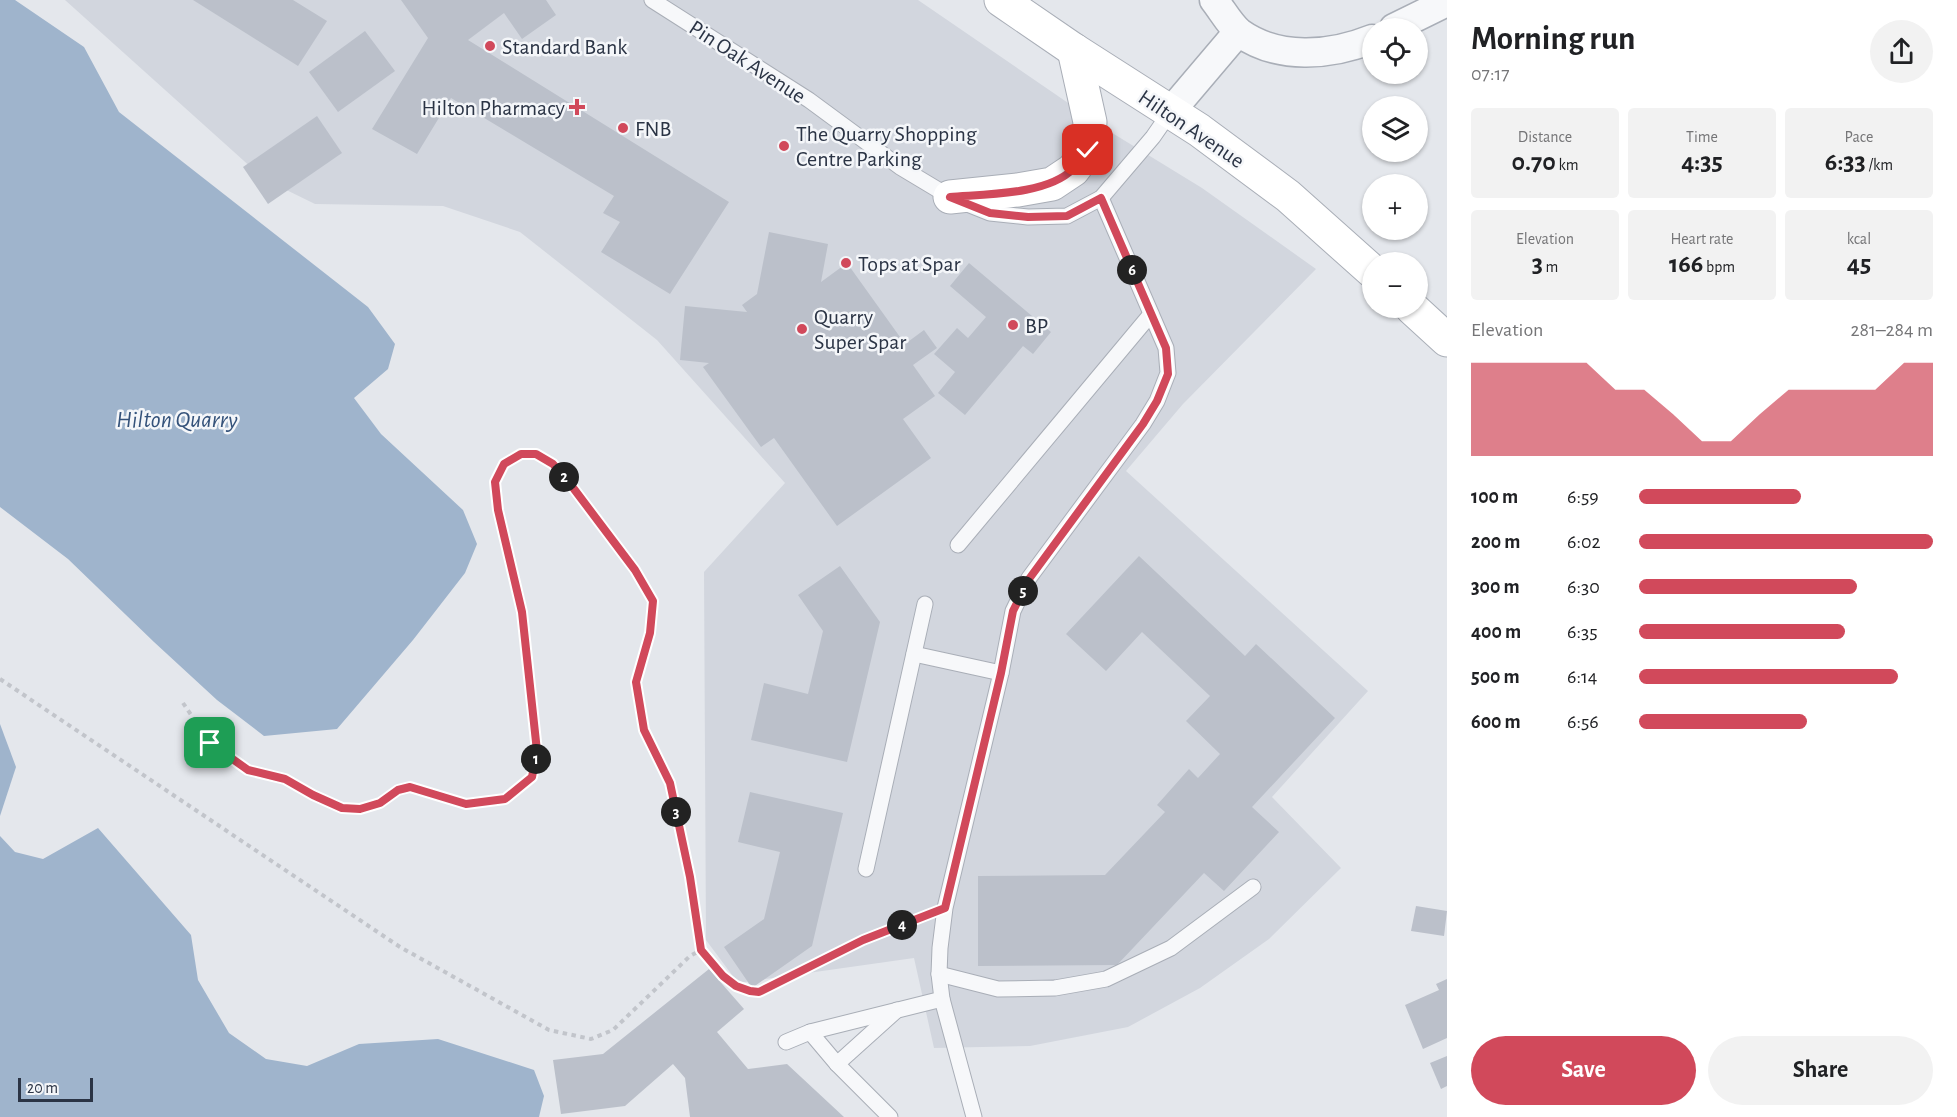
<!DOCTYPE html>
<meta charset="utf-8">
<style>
:root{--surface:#fff;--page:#f2f2f2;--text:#202124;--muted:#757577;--accent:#d1495b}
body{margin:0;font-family:"Alegreya Sans",sans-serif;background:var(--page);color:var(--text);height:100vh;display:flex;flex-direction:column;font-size:22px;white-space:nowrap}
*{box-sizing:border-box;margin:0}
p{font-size:20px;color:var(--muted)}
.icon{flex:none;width:33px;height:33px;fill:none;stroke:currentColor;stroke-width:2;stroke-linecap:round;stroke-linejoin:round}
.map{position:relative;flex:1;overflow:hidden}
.side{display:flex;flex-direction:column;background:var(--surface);width:510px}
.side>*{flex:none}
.fabs{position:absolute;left:1362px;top:18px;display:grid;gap:12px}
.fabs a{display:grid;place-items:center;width:66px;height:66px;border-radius:50%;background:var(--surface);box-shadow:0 2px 4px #0004;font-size:30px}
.scale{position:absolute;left:18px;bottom:15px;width:75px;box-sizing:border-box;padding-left:6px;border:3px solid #2b3445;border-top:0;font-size:16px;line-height:21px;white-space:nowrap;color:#2b3445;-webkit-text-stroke:4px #f4f6f9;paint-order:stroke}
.pin{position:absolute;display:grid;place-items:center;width:51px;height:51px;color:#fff;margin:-26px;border-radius:12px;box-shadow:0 3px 9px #0006}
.km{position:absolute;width:30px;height:30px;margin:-15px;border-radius:50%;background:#222;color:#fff;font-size:16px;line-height:30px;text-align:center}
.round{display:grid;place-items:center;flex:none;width:63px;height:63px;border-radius:32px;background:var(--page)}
.head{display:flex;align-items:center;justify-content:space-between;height:102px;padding:0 24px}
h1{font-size:33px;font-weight:700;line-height:45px}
.metrics{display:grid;grid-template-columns:repeat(3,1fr);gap:9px;height:102px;padding:6px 24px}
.metrics div{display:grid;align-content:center;border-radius:6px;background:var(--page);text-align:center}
.metrics b{font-size:26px;font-weight:700}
.metrics small{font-size:16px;font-weight:400}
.metrics p{font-size:16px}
.chart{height:168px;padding:12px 24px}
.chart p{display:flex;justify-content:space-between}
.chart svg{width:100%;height:108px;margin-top:6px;fill:var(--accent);opacity:.7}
.primary-button{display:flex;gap:12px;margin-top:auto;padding:12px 24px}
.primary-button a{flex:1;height:69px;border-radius:36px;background:var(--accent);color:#fff;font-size:24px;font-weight:700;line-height:69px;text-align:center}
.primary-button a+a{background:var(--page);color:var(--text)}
ul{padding:0 24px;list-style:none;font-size:20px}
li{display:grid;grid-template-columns:96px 72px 1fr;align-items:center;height:45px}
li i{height:15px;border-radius:8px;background:var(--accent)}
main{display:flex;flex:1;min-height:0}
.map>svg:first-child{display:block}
.built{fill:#d2d6de}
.water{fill:#9fb4cc}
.building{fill:#bbc0ca}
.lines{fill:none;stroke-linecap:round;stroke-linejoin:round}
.lane-casing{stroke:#a9aeb7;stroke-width:17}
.street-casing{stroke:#a9aeb7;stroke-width:31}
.secondary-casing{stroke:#a9aeb7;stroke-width:35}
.path{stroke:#c2c5cb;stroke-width:4;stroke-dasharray:4.5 4.5;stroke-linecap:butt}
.lane{stroke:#f7f8fa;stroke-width:15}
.street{stroke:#f7f8fa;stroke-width:28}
.secondary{stroke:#fff;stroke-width:33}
.route-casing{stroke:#fff;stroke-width:12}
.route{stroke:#d1495b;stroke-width:8}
.poi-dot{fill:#d1495b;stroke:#f4f6f9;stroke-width:2}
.labels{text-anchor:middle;stroke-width:5;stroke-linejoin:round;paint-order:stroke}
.poi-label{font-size:22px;fill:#2b3445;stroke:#f4f6f9;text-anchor:start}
.street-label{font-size:22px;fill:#2b3445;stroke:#f4f6f9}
.water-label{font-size:24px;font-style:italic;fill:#34527a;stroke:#f4f6f9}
</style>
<main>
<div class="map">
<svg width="1447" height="1117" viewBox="0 0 1447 1117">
<rect width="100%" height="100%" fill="#e4e7ec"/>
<path class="built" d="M65 0H918L1109 131 1202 188 1316 269 1183 404 1126 471 1368 691 1272 797 1341 868 1269 939 1200 988 1128 1027 1030 1046 934 1048 914 958 738 983 706 940 704 572 785 483 657 340 520 232 443 206 315 204 264 179Z"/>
<g class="water">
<path d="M0 0H15L84 47 119 112 368 307 395 344 388 369 354 398 381 434 463 510 477 544 465 573 413 640 337 729 264 736 217 700 154 642 68 559 0 507Z"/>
<path d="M0 724 16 767 0 816Z"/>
<path d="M98 828 191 935 198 980 229 1033 266 1059 307 1066 359 1044 438 1039 534 1070 544 1096 539 1117H0V836L15 852 43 859Z"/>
</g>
<g class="building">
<path d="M193 0H293L327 21 298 66Z"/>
<path d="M401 0H546L556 15 522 39 504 13 468 40 729 202 670 294 601 252 620 222 603 213 614 196 451 98 417 154 372 129 428 38Z"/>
<path d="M365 31 395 71 338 112 309 72Z"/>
<path d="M317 116 342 153 268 204 243 167Z"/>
<path d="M769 232 828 244 821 282 847 263 905 344 924 330 937 348 913 365 935 396 903 419 931 458 837 526 774 438 761 447 703 367 709 363 680 360 685 306 747 312 742 305 757 294Z"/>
<path d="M969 263 1051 332 1033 354 1023 346 965 415 938 393 955 372 934 354 957 328 968 338 986 317 950 286Z"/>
<path d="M1139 556 1245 656 1256 644 1335 718 1252 807 1279 832 1224 891 1204 873 1117 965 978 966V876L1105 875 1165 812 1157 805 1189 769 1198 778 1220 754 1186 721 1210 696 1142 632 1106 671 1066 634Z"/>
<path d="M840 566 880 622 847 762 751 740 764 683 808 694 823 631 798 595Z"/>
<path d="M750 792 843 813 812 946 752 988 724 947 764 919 780 852 738 842Z"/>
<path d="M1416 906 1447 911 1444 936 1411 931Z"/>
<path d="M709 969 744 1009 717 1032 748 1069 787 1064 844 1117H690L685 1078 673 1064 625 1106 561 1114 553 1060 603 1054Z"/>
<path d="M1447 979V1038L1423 1049 1405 1005 1439 990 1436 984Z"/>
<path d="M1447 1056V1086L1441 1089 1430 1063Z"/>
</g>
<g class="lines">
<defs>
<g id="lane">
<path d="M652 0 809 100 900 167 950 197 990 213 1028 217 1067 216 1101 198 1153 137 1171 111"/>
<path d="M958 545 1151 314"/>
<path d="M914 654 1001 673"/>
<path d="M866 869 925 604"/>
<path d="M939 974 998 989 1055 988 1106 979 1171 948 1253 887"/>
<path d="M810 1032 837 1064 890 1117"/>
<path d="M786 1042 810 1032 942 999"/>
<path d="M837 1064 897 1010"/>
<path d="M974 1117 942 999 939 974 940 948 945 908 1001 673 1013 611 1029 578 1143 424 1157 401 1168 373 1166 348 1101 198"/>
</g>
<g id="street">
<path d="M1214 0C1222 10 1230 25 1240 33 1278 60 1330 56 1372 39"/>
<path d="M1394 28 1447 2"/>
<path d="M1171 111 1238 32"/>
</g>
<g id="secondary">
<path d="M1001 0 1074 50 1199 130 1288 196 1372 271"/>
<path d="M950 197 1018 190 1052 184 1073 170 1088 150 1090 122 1074 50"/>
<path d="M1412 308 1447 340"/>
</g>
</defs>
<use href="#lane" class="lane-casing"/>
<use href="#street" class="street-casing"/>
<use href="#secondary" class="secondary-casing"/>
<g class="path">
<path d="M0 679 400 947 549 1030 591 1039 613 1030 690 956 701 950C718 969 732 991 759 992L863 940 924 916"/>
<path d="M183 703 210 743 248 770 285 779 313 795 342 808 360 809 380 803 398 790 410 787 466 804 505 799 532 777 537 751 522 612 498 510 495 481 503 464 521 454H536L553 464 574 489 635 570 653 601 650 633 636 682 644 730 670 783 690 877 701 950"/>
</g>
<use href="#lane" class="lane"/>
<use href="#street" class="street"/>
<use href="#secondary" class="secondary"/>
</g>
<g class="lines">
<defs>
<path id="route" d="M210 743 248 770 285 779 313 795 342 808 360 809 380 803 398 790 410 787 466 804 505 799 532 777 537 751 522 612 498 510 495 482 504 464 521 454H536L553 464 574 489 635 570 653 601 650 633 636 682 644 730 670 783 690 877 701 950 723 976 736 986 750 991 759 992 863 940 945 908 1001 673 1013 611 1029 579 1143 424 1157 401 1168 374 1166 348 1101 198 1067 216 1028 217 990 213 950 197C986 194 1047 195 1073 169 1079 164 1083 156 1088 150"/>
</defs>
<use href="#route" class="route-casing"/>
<use href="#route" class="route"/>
</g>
<g class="poi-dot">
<circle cx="490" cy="46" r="6"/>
<path d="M574 98h6v6h6v6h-6v6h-6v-6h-6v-6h6z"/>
<circle cx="623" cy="128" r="6"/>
<circle cx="784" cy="146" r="6"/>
<circle cx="846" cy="263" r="6"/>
<circle cx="1013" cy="325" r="6"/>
<circle cx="802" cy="329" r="6"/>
</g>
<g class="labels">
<g class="poi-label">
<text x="502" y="54">Standard Bank</text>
<text x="565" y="115" text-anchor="end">Hilton Pharmacy</text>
<text x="635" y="136">FNB</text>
<text x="796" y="141">The Quarry Shopping<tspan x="796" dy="25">Centre Parking</tspan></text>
<text x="858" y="271">Tops at Spar</text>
<text x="814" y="324">Quarry<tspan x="814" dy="25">Super Spar</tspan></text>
<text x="1025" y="333">BP</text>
</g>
<g class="street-label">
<text transform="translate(748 61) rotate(33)" y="8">Pin Oak Avenue</text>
<text transform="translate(1192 128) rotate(34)" y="8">Hilton Avenue</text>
</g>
<g class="water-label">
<text x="177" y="427">Hilton Quarry</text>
</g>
</g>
</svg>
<div class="fabs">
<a><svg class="icon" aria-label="locate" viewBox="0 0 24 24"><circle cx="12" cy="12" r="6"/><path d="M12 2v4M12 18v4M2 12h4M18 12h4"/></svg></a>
<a><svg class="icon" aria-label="layers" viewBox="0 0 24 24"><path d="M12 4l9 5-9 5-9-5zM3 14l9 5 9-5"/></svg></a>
<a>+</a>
<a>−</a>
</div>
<div class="scale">20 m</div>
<div class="pin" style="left:210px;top:743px;background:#1e9e55"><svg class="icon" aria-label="arrive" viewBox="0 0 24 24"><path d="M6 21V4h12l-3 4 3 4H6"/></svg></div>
<div class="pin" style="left:1088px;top:150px;background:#d93025"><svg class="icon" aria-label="check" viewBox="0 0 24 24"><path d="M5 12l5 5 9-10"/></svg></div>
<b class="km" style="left:536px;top:759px">1</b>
<b class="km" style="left:564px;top:477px">2</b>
<b class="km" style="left:676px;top:812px">3</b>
<b class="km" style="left:902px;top:925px">4</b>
<b class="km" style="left:1023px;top:591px">5</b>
<b class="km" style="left:1132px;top:270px">6</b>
</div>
<section class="side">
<div class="head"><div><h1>Morning run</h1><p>07:17</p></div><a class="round"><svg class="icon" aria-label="share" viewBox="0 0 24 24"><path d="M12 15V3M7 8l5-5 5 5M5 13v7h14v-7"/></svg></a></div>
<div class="metrics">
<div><p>Distance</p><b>0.70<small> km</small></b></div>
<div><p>Time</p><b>4:35</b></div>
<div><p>Pace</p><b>6:33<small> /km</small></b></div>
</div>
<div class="metrics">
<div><p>Elevation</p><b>3<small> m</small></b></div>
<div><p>Heart rate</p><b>166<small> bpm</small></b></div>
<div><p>kcal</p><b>45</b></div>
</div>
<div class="chart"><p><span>Elevation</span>281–284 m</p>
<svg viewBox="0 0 160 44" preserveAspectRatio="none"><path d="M0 44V6L10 6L20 6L30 6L40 6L50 17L60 17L70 27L80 38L90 38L100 27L110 17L120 17L130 17L140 17L150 6L160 6V44z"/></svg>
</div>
<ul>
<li><b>100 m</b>6:59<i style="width:55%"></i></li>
<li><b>200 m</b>6:02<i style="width:100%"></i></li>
<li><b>300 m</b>6:30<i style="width:74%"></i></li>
<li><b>400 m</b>6:35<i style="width:70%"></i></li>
<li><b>500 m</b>6:14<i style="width:88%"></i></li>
<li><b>600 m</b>6:56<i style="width:57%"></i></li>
</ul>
<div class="primary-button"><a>Save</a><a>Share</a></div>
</section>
</main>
